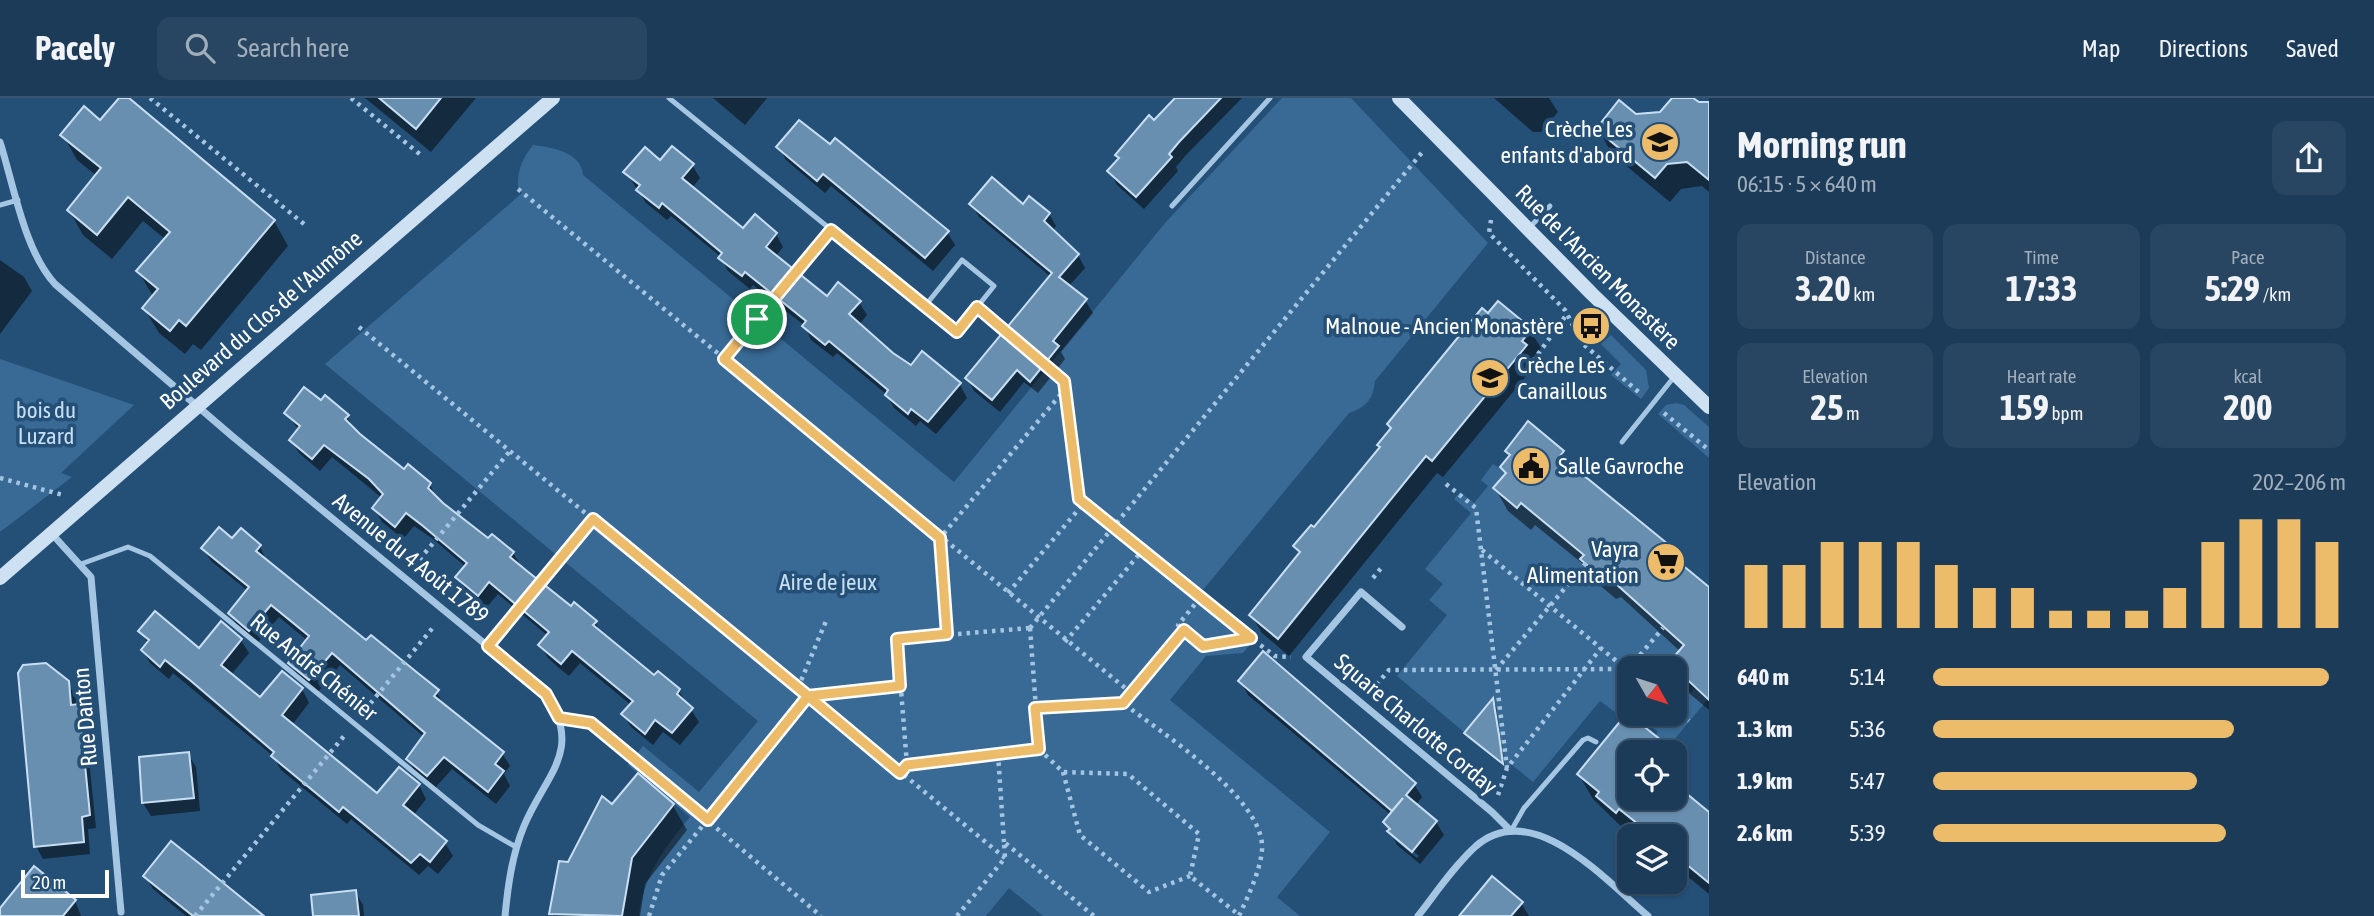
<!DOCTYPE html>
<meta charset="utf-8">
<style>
:root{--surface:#1b3b59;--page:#284662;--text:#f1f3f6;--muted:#a0adba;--line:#39556f;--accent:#edbc6a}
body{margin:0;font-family:"Asap Condensed",sans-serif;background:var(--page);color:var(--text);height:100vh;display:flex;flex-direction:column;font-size:26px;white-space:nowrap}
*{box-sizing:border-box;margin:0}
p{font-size:23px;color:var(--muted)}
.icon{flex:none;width:38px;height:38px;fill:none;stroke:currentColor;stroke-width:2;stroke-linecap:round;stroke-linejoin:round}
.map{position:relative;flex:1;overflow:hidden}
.panel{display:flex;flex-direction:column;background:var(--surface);width:665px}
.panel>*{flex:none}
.needle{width:46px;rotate:129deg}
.tools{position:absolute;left:1617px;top:558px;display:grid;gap:14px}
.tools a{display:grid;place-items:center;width:70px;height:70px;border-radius:14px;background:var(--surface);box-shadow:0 2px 5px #0004,0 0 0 2px var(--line);font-size:35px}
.scale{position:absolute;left:21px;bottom:18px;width:88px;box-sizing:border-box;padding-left:7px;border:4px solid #fff;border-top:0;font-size:19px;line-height:24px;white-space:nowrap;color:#fff;-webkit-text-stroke:5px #244f77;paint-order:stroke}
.pin{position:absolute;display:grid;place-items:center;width:60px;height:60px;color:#fff;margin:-30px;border:4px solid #fff;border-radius:50%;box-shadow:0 2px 7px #0007}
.round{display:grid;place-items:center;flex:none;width:74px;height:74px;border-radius:14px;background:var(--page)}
.head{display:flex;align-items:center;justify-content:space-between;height:119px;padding:0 28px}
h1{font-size:38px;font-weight:700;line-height:52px}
.metrics{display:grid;grid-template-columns:repeat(3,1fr);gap:10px;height:119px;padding:7px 28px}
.metrics div{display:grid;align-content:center;border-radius:14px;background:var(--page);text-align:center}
.metrics b{font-size:35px;font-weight:700}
.metrics small{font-size:19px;font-weight:400}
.metrics p{font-size:19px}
.chart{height:196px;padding:14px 28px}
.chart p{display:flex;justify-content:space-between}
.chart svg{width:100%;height:126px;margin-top:7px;stroke:var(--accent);stroke-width:6}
ul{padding:0 28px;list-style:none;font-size:23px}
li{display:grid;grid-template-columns:112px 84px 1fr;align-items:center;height:52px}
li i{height:18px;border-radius:9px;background:var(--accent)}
header{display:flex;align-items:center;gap:42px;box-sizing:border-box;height:98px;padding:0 35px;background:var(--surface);border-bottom:2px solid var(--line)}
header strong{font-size:33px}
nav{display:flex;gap:38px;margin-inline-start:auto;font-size:24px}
.search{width:490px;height:63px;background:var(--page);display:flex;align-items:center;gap:18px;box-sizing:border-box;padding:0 24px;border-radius:14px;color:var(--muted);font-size:26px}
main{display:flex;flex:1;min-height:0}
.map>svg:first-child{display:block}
.green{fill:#386a95}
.shadow{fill:#0007;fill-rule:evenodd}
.building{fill:#698fb0;stroke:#c8dff3;stroke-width:2}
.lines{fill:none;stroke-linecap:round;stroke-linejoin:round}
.path{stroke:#a5c6e3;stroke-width:4.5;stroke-dasharray:3.5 5;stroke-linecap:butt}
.lane{stroke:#a5c6e3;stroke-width:5}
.street{stroke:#a5c6e3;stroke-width:7}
.secondary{stroke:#cee1f3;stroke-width:14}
.route-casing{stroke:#fff;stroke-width:14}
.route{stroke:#edbc6a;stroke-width:9}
.labels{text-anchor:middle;stroke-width:7;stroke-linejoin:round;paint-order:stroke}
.poi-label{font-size:23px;fill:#fff;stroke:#244f77;text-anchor:end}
.street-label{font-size:23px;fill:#fff;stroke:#244f77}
.park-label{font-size:23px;fill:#c8dff3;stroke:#244f77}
</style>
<header>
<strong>Pacely</strong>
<div class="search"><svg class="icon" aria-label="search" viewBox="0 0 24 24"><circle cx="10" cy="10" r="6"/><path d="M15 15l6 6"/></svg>Search here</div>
<nav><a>Map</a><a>Directions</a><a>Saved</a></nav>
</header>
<main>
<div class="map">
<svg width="1709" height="818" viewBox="0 0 1709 818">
<rect width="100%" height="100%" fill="#244f77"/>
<g class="green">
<path d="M1282 0H1351L1488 145 1375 283C1373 302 1366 309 1349 315L1203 492 1258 537 1243 555 1206 558 1170 602 1330 734 1277 799 1300 818H1043L1009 790 986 818H639C643 778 665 749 690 719L628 667 643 648 699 694 758 623 325 266 522 95 518 91C517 72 522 61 533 47 553 49 582 55 583 77L954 384 1165 125Z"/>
<path d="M1611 237 1646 272 1649 290 1641 301 1611 277 1621 266 1601 246Z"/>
<path d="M0 261 134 307 61 375 72 379 0 434Z"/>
<path d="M1676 305 1684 307 1709 329V360L1658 316 1666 307Z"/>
<path d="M1493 366 1506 374 1493 390 1517 410 1521 405 1584 457 1601 479 1606 477 1684 547 1667 567 1671 570H1629V616H1675V574L1681 579 1678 584 1691 595 1695 590 1708 601 1668 649 1655 638 1658 634 1645 623 1641 627 1627 615 1623 620 1600 603 1533 684 1511 666 1507 670 1397 578 1447 517 1429 502 1443 486 1425 471 1471 415 1454 401 1460 394 1474 405 1488 388 1481 382Z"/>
</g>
<g class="shadow">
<path d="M121 0H126L274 123 288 148 201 252 193 246 185 256 159 235 144 210 153 198 138 173 165 141 143 123 112 161 83 137 69 112 97 78 77 62 63 37 101 25Z"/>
<path d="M365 0H476L431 54Z"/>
<path d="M713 0H767L745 27Z"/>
<path d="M1178 0H1242L1186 57 1176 69 1178 73 1144 111 1117 87 1110 73Z"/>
<path d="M1494 0H1549L1558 14 1541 34H1533Z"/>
<path d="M1674 0H1691L1707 13 1709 11V94L1702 88 1681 91 1670 104 1612 56 1598 31 1636 18 1661 16Z"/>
<path d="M779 49 947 134 955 147 933 173 831 88 825 95 786 62Z"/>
<path d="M660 65 692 67 700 80 692 90 744 132 776 136 783 149 775 159 827 201 859 204 867 217 859 227 892 256 911 270 960 287 967 300 936 336 920 323 916 328 894 310 886 296 837 255 833 259 811 242 805 228 753 187 750 191 728 173 721 159 671 118 667 122 646 105 626 74Z"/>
<path d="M972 107 1023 108 1049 116 1056 128 1052 133 1078 157 1085 170 1069 188 1085 202 1093 215 1061 254 1065 261 1038 295 1024 284 1000 314 974 293 967 280 1051 179 979 119Z"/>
<path d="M0 162 24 179 32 193 0 236Z"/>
<path d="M1488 218 1530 232 1541 250 1533 260 1536 266 1443 379 1437 375 1289 558 1262 535 1251 517 1300 457 1295 448 1314 432Z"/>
<path d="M321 305 347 318 354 332 405 373 430 386 436 401 488 443 513 455 521 468 572 511 595 524 603 538 654 580 679 593 699 624 680 647 663 634 653 647 631 629 623 616 631 607 580 565 569 578 559 570 548 560 540 547 548 538 498 496 486 510 465 492 458 479 466 469 433 441 414 428 403 441 382 424 374 410 382 400 332 359 320 373 299 355 291 342 299 332 286 315Z"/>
<path d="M1508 354 1562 355 1570 368 1672 452 1682 469 1709 491V612L1683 590 1675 570 1669 568 1681 554 1621 499 1616 501 1596 484 1588 470 1535 427 1531 432 1508 413 1495 390 1506 377 1502 369 1510 359Z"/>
<path d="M232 442 260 448 266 463 366 545 437 594 444 608 502 655 510 668 504 676 510 688 496 706 452 671 435 690 415 674 408 661 424 639 340 567 318 594 298 578 290 565 308 543 279 519 257 545 238 529 230 515 248 493 211 463 203 450Z"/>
<path d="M141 533 199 552 241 542 249 555 231 577 260 602 302 591 309 605 292 627 377 697 419 687 426 701 413 718 445 745 453 758 438 776 428 768 419 777 351 721 347 726 281 672 273 658 173 575 169 581 150 565 143 552 148 546Z"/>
<path d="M1240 583 1414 686 1422 699 1416 707 1436 724 1444 737 1420 766 1397 747 1386 725 1391 717 1248 597ZM1391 734 1419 758 1417 760 1395 742Z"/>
<path d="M68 584 85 621 96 730 88 731 90 756 43 761 36 748Z"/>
<path d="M1493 603 1496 608 1505 669 1467 635Z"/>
<path d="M1627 618 1670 654H1629V700H1675V688L1709 716V796L1675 768V738H1639L1634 734 1631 738 1593 701 1579 677Z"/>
<path d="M188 656 196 669 200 713 151 718 143 705Z"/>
<path d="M1675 663 1681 674 1675 682Z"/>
<path d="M638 678 673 708 687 732 645 786 640 818H553L569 766Z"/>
<path d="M145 778 260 818H186L153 791Z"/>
<path d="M355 794 363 807 364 818H314Z"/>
<path d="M75 803 81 818H0V813Z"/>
<path d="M1521 805 1529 818H1462Z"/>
</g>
<g class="building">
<path d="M119 0H129L275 122 186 228 179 222 170 233 142 210 158 191 136 173 170 134 128 99 97 137 67 112 101 70 60 37 84 8 100 22Z"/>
<path d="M379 0H441L416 31Z"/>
<path d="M1175 0H1221L1179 44 1169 56 1172 59 1136 99 1107 73 1119 60 1115 57 1149 17 1154 22Z"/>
<path d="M1672 0H1693L1699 4H1709V82L1687 64 1667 66 1655 80 1596 31 1619 2 1636 16 1660 14Z"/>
<path d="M799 22 830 46 835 40 949 133 925 160 823 76 817 83 776 49Z"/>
<path d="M672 48 694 66 682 80 743 130 755 116 777 135 766 149 827 198 838 184 861 203 849 216 893 255 911 267 922 253 961 285 928 324 911 311 908 316 885 297 888 292 829 243 825 247 802 228 806 223 745 174 742 178 718 160 722 155 662 105 659 110 636 92 640 87 623 74 645 49 660 62Z"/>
<path d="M992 79 1023 106 1029 98 1050 115 1044 123 1079 156 1059 179 1087 201 1053 243 1059 248 1030 284 1017 272 992 302 965 280 1052 175 969 106Z"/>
<path d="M1498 203 1532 231 1522 243 1527 247 1432 363 1426 358 1278 541 1249 517 1300 454 1293 448 1311 427 1314 429 1380 349 1377 347 1391 330 1387 326 1482 210 1488 215Z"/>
<path d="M304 289 321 302 325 297 349 317 345 321 360 336 404 371 408 366 431 385 428 390 443 405 488 440 492 436 514 454 510 459 527 473 571 508 574 504 597 523 593 527 654 577 658 573 680 591 677 596 693 610 672 635 655 622 645 636 621 616 633 603 572 553 561 566 550 557 538 547 549 534 489 484 478 498 466 488 455 479 467 465 423 428 406 415 395 429 372 410 383 396 369 381 324 347 312 361 289 342 300 328 284 315Z"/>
<path d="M1528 323 1564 353 1560 358 1674 451 1669 456 1709 489V602L1675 570 1667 567 1684 547 1606 477 1601 479 1580 461 1584 457 1521 405 1517 410 1493 390 1506 375 1500 369 1510 357 1505 353Z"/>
<path d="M219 429 232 440 241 430 261 447 256 453 366 542 371 537 419 576 439 592 434 598 504 654 495 666 504 673 488 694 444 659 427 678 406 661 425 635 332 555 309 582 288 565 309 538 271 507 249 533 228 515 249 489 201 450Z"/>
<path d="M155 513 199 550 221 523 242 541 221 567 260 599 282 573 303 590 282 617 377 695 399 669 420 686 403 707 447 743 430 764 420 756 411 765 343 709 339 714 271 658 274 654 191 583 165 562 160 569 141 552 149 542 138 533Z"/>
<path d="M1263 553 1416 685 1406 697 1437 723 1412 754 1387 733 1390 731 1383 724 1403 700 1392 713 1238 583Z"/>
<path d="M46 565 69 583 71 607 79 606 90 717 82 719 84 744 34 749 18 575 23 567Z"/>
<path d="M1493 600 1499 637 1503 666 1464 635Z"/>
<path d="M1627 615 1676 654H1629V700H1675V686L1709 714V785L1675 757V738H1653L1619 711 1616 715 1596 698 1599 694 1577 676Z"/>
<path d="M189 654 194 700 142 705 139 659Z"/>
<path d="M638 675 674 706 632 760 622 818 549 816 559 763 568 764 602 698 612 706Z"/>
<path d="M171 743 200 766 264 818H193L143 778Z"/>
<path d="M34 768 76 802 63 818H0V810Z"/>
<path d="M1492 778 1523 804 1511 818H1459Z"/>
<path d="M356 792 359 818H313L311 797Z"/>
</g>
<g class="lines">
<g class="path">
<path d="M150 0 304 126"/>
<path d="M351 0 422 58"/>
<path d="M518 91 1130 594 1123 605C1160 634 1266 701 1262 752 1260 774 1248 798 1239 818"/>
<path d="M1491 122 1489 135 1565 212 1582 245 1641 296"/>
<path d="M989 219 1064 283 1079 401 1251 540 1275 558 1291 559"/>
<path d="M359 229 1005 760"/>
<path d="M724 261 822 143"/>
<path d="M1528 270 1567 216"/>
<path d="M1664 315 1709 352"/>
<path d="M0 380 63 397"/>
<path d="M1446 386 1476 410 1507 670"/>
<path d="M1482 452 1626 571"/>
<path d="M414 468 510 353"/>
<path d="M1373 480 1382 469"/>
<path d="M1008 495 1084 405"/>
<path d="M1200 500 1178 527 1203 548 1251 540"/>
<path d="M1030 530 1424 52"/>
<path d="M1030 530 1039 651 907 667 897 541Z"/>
<path d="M498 536 593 421"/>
<path d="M947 536 940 440 1066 290"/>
<path d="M1065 544 1142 453"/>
<path d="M1629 570 1663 530"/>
<path d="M1496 572 1586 465"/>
<path d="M798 590 826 523"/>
<path d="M1371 593 1389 572 1629 571"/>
<path d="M1130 594 1184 532"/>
<path d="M1036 610 1123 605"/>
<path d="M365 612 435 527"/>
<path d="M1675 612 1689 623"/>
<path d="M1039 651 1063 674 1128 676 1199 736 1190 778 1239 817"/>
<path d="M998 656 1004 744"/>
<path d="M645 670 821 818"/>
<path d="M1063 674 1080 737 1149 794 1190 778"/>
<path d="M1498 697 1507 670 1601 550"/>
<path d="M195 818 344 638"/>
<path d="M649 818 662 777 809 599 900 588"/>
<path d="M957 818 1005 760 1004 744 1094 818"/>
</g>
<g class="lane">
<path d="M669 0 957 234 994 188 962 162 925 208"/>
<path d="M0 107 18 102"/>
<path d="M1172 108 1270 0"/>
<path d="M1528 131 1550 108"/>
<path d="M1622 344 1674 279"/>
<path d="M81 466 128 449 150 458 478 727 516 749"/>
<path d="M559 620 591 625 633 660"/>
<path d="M1511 733 1524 710 1583 642 1588 640 1596 644"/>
</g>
<g class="street">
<path d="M0 44C14 88 24 152 55 186L232 338 546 596C584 653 545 677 524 728 512 757 508 787 505 818"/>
<path d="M52 436 91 479 121 814"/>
<path d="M1402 529 1361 494 1306 559 1492 714 1511 733"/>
<path d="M1418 818C1436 795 1454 768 1476 748 1533 699 1606 783 1648 818"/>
</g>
<g class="secondary">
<path d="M1399 0 1592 196 1709 309"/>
<path d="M0 480 553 0"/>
</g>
</g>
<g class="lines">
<defs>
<path id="route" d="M757 221 724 261 940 440 947 536 897 541 900 588 808 598 593 421 488 548 546 596 559 620 591 625 708 722 808 598 900 675 907 667 1039 651 1035 610 1123 605 1184 532 1203 548 1251 540 1079 401 1064 283 977 209 957 234 831 132 757 221"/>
</defs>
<use href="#route" class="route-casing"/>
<use href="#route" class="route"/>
</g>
<defs>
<symbol id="school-disc" viewBox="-11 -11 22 22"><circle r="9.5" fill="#edbc6a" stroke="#244f77"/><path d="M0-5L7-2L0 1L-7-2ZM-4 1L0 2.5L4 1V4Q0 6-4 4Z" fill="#111"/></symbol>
<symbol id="bus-disc" viewBox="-11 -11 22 22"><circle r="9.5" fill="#edbc6a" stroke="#244f77"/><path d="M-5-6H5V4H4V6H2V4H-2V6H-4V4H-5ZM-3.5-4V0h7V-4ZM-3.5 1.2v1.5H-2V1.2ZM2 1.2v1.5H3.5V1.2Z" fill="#111"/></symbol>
<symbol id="civic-disc" viewBox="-11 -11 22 22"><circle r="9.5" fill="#edbc6a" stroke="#244f77"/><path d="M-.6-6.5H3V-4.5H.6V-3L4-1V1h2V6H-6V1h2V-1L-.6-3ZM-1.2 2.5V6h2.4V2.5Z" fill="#111"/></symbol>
<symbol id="supermarket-disc" viewBox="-11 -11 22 22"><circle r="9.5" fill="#edbc6a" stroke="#244f77"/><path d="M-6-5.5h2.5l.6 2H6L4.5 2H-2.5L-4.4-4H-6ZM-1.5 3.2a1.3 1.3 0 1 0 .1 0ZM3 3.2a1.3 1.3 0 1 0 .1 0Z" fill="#111"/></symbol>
</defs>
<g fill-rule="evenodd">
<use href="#school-disc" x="1638" y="22" width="44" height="44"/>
<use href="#bus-disc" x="1569" y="206" width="44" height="44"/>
<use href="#school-disc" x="1468" y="258" width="44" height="44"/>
<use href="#civic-disc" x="1509" y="346" width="44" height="44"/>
<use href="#supermarket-disc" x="1644" y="442" width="44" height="44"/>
</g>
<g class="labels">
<g class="poi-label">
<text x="1633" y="39">Crèche Les<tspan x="1633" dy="26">enfants d'abord</tspan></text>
<text x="1564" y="236">Malnoue - Ancien Monastère</text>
<text x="1517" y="275" text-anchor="start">Crèche Les<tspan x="1517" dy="26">Canaillous</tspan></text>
<text x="1558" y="376" text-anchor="start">Salle Gavroche</text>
<text x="1639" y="459">Vayra<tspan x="1639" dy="26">Alimentation</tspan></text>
</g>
<g class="street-label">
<text transform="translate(1598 169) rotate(45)" y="8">Rue de l'Ancien Monastère</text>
<text transform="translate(261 222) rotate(-41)" y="8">Boulevard du Clos de l'Aumône</text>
<text transform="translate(411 460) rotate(39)" y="8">Avenue du 4 Août 1789</text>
<text transform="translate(314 569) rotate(39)" y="8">Rue André Chénier</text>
<text transform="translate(85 619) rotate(-95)" y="8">Rue Danton</text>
<text transform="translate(1416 626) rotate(40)" y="8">Square Charlotte Corday</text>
</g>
<g class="park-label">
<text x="46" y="320">bois du<tspan x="46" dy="26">Luzard</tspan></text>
<text x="828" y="492">Aire de jeux</text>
</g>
</g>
</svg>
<div class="tools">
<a><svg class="needle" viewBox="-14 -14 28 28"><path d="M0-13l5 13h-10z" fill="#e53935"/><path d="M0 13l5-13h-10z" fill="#a0adba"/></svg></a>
<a><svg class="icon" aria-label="locate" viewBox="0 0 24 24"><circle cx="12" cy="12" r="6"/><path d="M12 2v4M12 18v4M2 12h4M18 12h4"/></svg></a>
<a><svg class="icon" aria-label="layers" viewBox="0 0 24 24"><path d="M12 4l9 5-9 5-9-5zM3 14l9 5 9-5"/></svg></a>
</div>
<div class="scale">20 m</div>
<div class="pin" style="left:757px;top:221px;background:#1e9e55"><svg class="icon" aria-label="arrive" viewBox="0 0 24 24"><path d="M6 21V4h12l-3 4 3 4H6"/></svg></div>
</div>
<section class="panel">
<div class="head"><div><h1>Morning run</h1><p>06:15 · 5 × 640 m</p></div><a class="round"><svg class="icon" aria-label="share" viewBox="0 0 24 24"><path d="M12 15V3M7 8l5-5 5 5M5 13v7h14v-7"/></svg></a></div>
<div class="metrics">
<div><p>Distance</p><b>3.20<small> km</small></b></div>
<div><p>Time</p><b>17:33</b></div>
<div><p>Pace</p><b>5:29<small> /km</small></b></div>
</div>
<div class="metrics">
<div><p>Elevation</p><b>25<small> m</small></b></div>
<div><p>Heart rate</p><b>159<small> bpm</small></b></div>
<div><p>kcal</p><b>200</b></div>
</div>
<div class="chart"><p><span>Elevation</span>202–206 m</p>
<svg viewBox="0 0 160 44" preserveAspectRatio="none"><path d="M5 44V22M15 44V22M25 44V14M35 44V14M45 44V14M55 44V22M65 44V30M75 44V30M85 44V38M95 44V38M105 44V38M115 44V30M125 44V14M135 44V6M145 44V6M155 44V14"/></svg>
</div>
<ul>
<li><b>640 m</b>5:14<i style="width:96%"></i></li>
<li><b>1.3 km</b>5:36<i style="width:73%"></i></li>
<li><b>1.9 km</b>5:47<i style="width:64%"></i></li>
<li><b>2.6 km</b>5:39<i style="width:71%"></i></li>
</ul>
</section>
</main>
